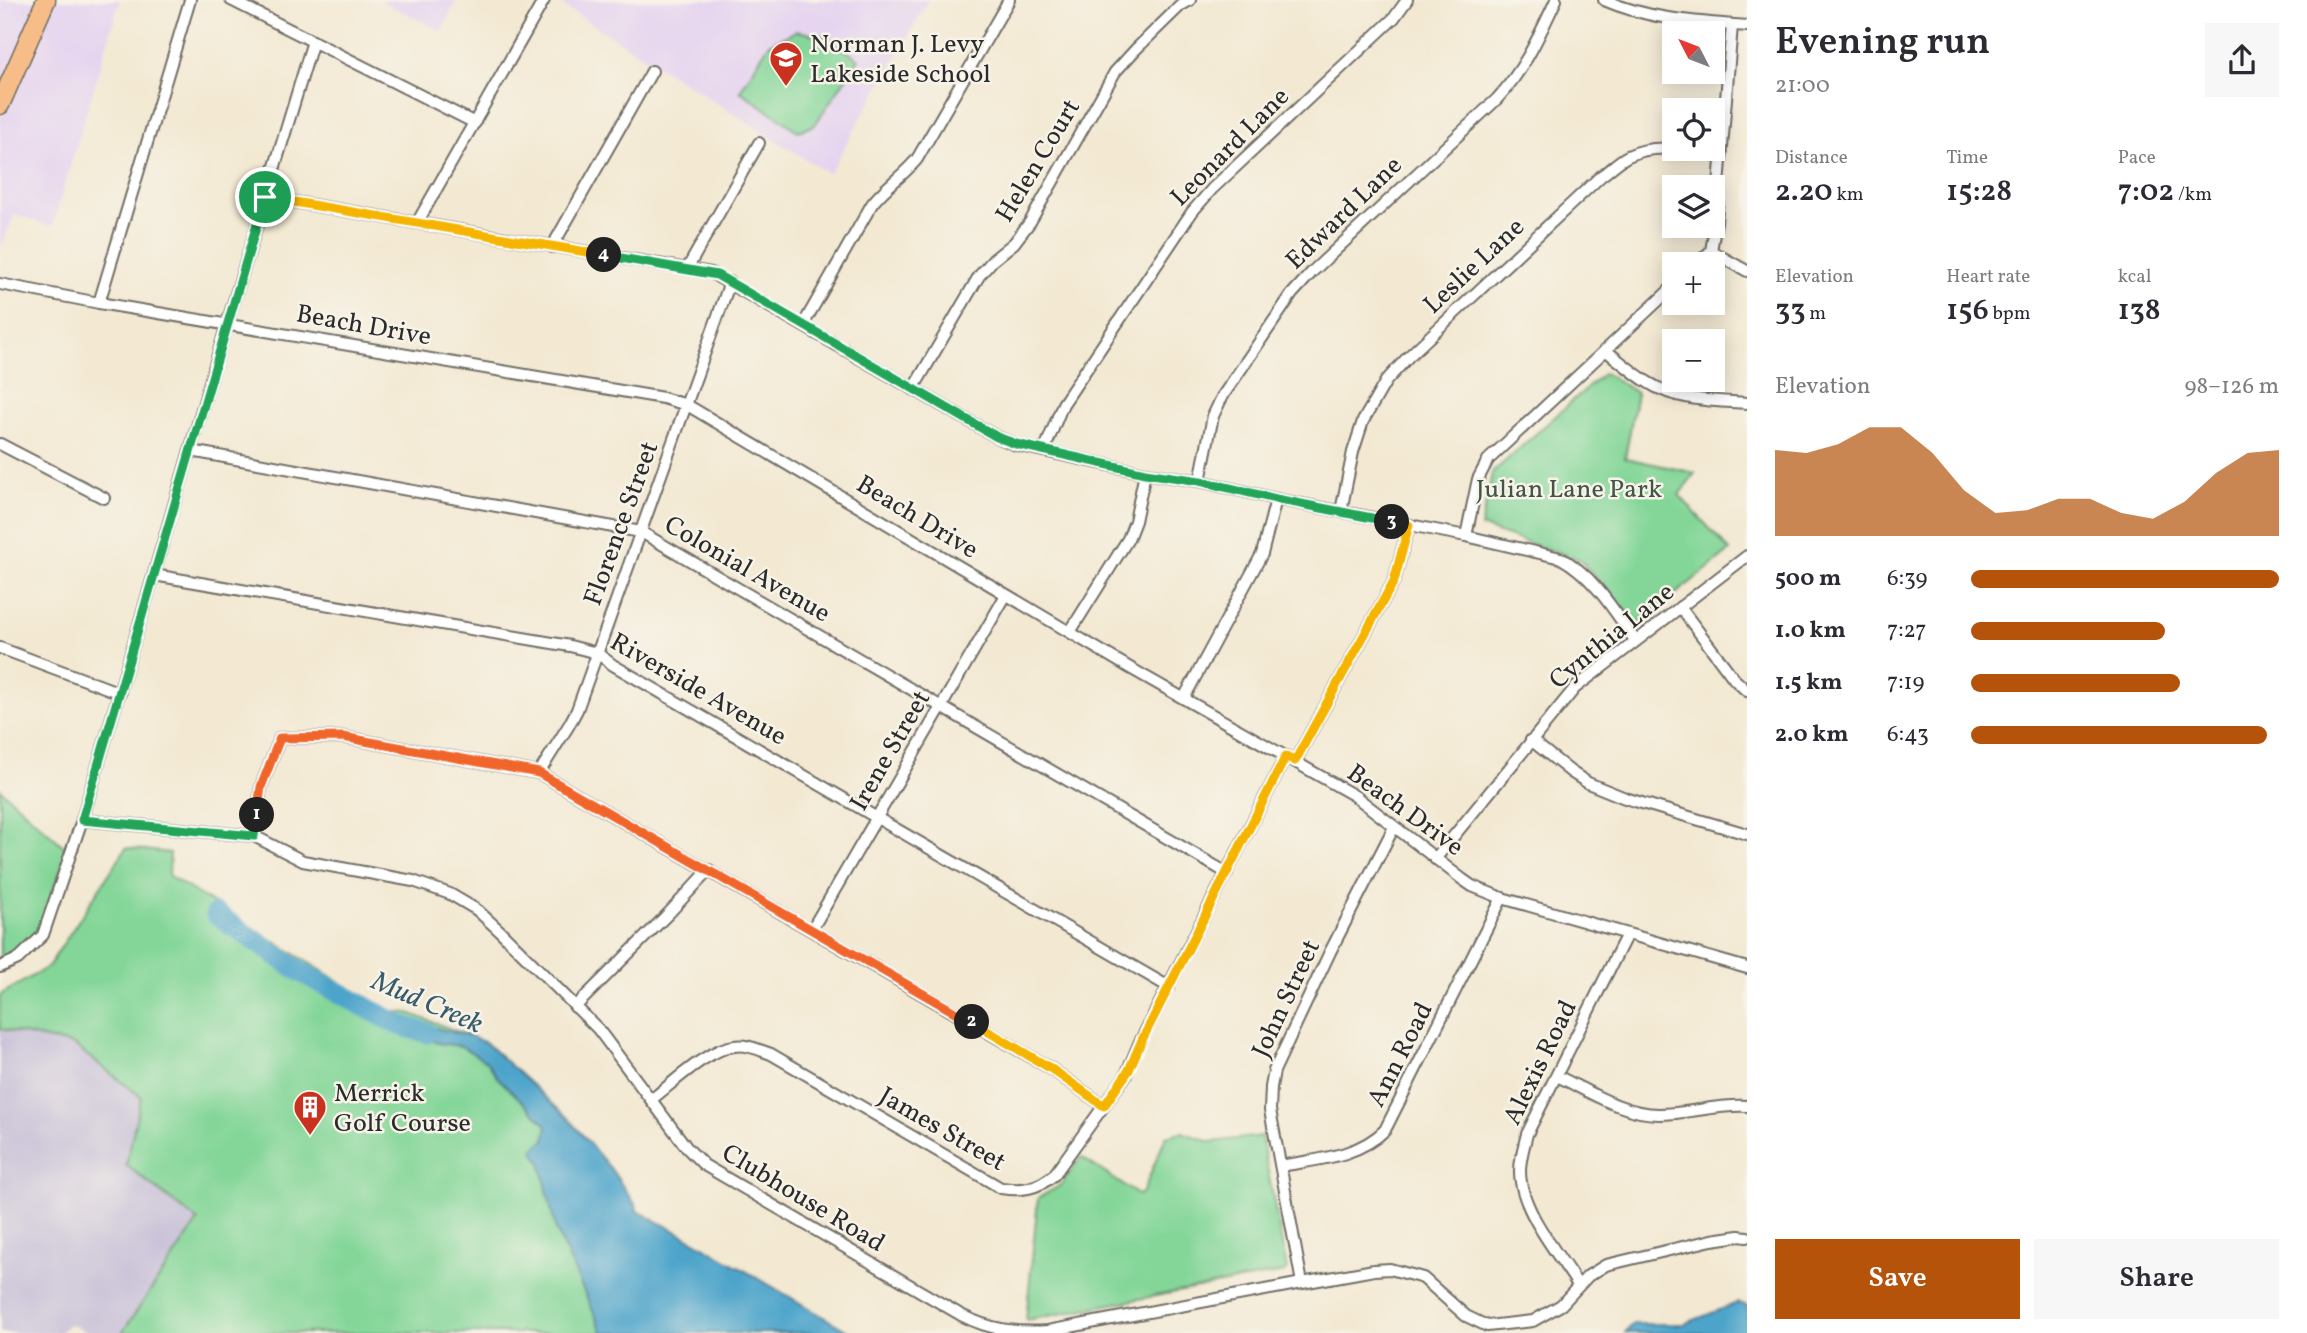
<!DOCTYPE html>
<meta charset="utf-8">
<style>
:root{--surface:#fff;--page:#f7f7f7;--text:#2b2b33;--muted:#7c7c81;--accent:#b45309}
body{margin:0;font-family:Vollkorn,serif;background:var(--page);color:var(--text);height:100vh;display:flex;flex-direction:column;font-size:26px;white-space:nowrap}
*{box-sizing:border-box;margin:0}
p{font-size:23px;color:var(--muted)}
.icon{flex:none;width:38px;height:38px;fill:none;stroke:currentColor;stroke-width:2;stroke-linecap:round;stroke-linejoin:round}
.map{position:relative;flex:1;overflow:hidden}
.drawer{display:flex;flex-direction:column;background:var(--surface);width:560px}
.drawer>*{flex:none}
.needle{width:46px;rotate:312deg}
.controls{position:absolute;left:1662px;top:21px;display:grid;gap:14px}
.controls a{display:grid;place-items:center;width:63px;height:63px;border-radius:0px;background:var(--surface);box-shadow:0 4px 18px #0003;font-size:35px}
.pin{position:absolute;display:grid;place-items:center;width:60px;height:60px;color:#fff;margin:-30px;border:4px solid #fff;border-radius:50%;box-shadow:0 2px 7px #0007}
.km{position:absolute;width:35px;height:35px;margin:-18px;border-radius:50%;background:#222;color:#fff;font-size:19px;line-height:35px;text-align:center}
.round{display:grid;place-items:center;flex:none;width:74px;height:74px;border-radius:0px;background:var(--page)}
.head{display:flex;align-items:center;justify-content:space-between;height:119px;padding:0 28px}
h1{font-size:38px;font-weight:600;line-height:52px}
.metrics{display:grid;grid-template-columns:repeat(3,1fr);gap:10px;height:119px;padding:7px 28px}
.metrics div{display:grid;align-content:center}
.metrics b{font-size:30px;font-weight:600}
.metrics small{font-size:19px;font-weight:400}
.metrics p{font-size:19px}
.chart{height:196px;padding:14px 28px}
.chart p{display:flex;justify-content:space-between}
.chart svg{width:100%;height:126px;margin-top:7px;fill:var(--accent);opacity:.7}
.primary-button{display:flex;gap:14px;margin-top:auto;padding:14px 28px}
.primary-button a{flex:1;height:80px;border-radius:0px;background:var(--accent);color:#fff;font-size:28px;font-weight:600;line-height:80px;text-align:center}
.primary-button a+a{background:var(--page);color:var(--text)}
ul{padding:0 28px;list-style:none;font-size:23px}
li{display:grid;grid-template-columns:112px 84px 1fr;align-items:center;height:52px}
li i{height:18px;border-radius:9px;background:var(--accent)}
main{display:flex;flex:1;min-height:0}
.map>svg:first-child{display:block}
.built{fill:#e5d3f0}
.industrial{fill:#c7c0d8}
.green{fill:#83d698;stroke:#578062;stroke-width:2}
.water{fill:#4ea4cb;stroke:#3c687b;stroke-width:2}
.lines{fill:none;stroke-linecap:round;stroke-linejoin:round}
.river{stroke:#4ea4cb;stroke-width:21}
.street-casing{stroke:#716e66;stroke-width:14}
.primary-casing{stroke:#716e66;stroke-width:21}
.street{stroke:#fff;stroke-width:10}
.primary{stroke:#f7bd88;stroke-width:18}
.split-1-casing{stroke:#fff;stroke-width:14}
.split-2-casing{stroke:#fff;stroke-width:14}
.split-3-casing{stroke:#fff;stroke-width:14}
.split-4-casing{stroke:#fff;stroke-width:14}
.split-5-casing{stroke:#fff;stroke-width:14}
.split-1{stroke:#22a559;stroke-width:9}
.split-2{stroke:#f0652b;stroke-width:9}
.split-3{stroke:#f5b400;stroke-width:9}
.split-4{stroke:#22a559;stroke-width:9}
.split-5{stroke:#f5b400;stroke-width:9}
.labels{text-anchor:middle;stroke-width:5;stroke-linejoin:round;paint-order:stroke}
.poi-label{font-size:26px;fill:#2b2b2b;stroke:#f7f3e8;text-anchor:start}
.street-label{font-size:26px;fill:#2b2b2b;stroke:#f7f3e8}
.park-label{font-size:26px;fill:#415646;stroke:#f7f3e8}
.water-label{font-size:28px;font-style:italic;fill:#395b6b;stroke:#f7f3e8}
</style>
<main>
<div class="map">
<svg width="1747" height="1333" viewBox="0 0 1747 1333">
<rect width="100%" height="100%" fill="#f7f3e8"/>
<filter id="ink" filterUnits="userSpaceOnUse"><feTurbulence type="fractalNoise" baseFrequency=".0143" numOctaves="2"/><feDisplacementMap in="SourceGraphic" scale="14" xChannelSelector="R" yChannelSelector="G"/><feConvolveMatrix kernelMatrix="1 2 1 2 8 2 1 2 1" color-interpolation-filters="sRGB"/></filter>
<filter id="wash" filterUnits="userSpaceOnUse"><feTurbulence type="fractalNoise" baseFrequency=".00686" numOctaves="4" result="noise"/><feDisplacementMap in="SourceGraphic" scale="28" xChannelSelector="R" yChannelSelector="G"/><feGaussianBlur stdDeviation="1.57" result="paint"/><feColorMatrix in="noise" values="0 0 0 0 0 0 0 0 0 0 0 0 0 0 0 0 0 1.4 0 .05"/><feComposite in="paint" operator="in"/></filter>
<g filter="url(#wash)">
<rect width="100%" height="100%" fill="#f3e9d3"/>
<g class="built">
<path d="M0 0H120L52 227 15 214 0 248Z"/>
<path d="M379 0H457L441 31Z"/>
<path d="M554 0H929L829 174Z"/>
</g>
<path class="industrial" d="M0 1029 74 1045 141 1097 126 1165 198 1221 122 1333H90L69 1324 59 1333H0Z"/>
<g class="green">
<path d="M796 31 823 36 859 59 814 126 798 131 740 91 769 44Z"/>
<path d="M1604 373 1637 393 1625 458 1695 473 1679 495 1730 551 1635 626 1581 560 1481 527 1492 473Z"/>
<path d="M0 789 68 850 38 932 22 951 0 963Z"/>
<path d="M126 848 170 853 169 876 387 1011 409 1013 470 1036 414 1023 401 1026 438 1043 461 1046 487 1062 497 1077 547 1125 545 1140 534 1150 541 1163 556 1230 603 1333H122L198 1221 126 1165 141 1097 74 1045 0 1029V995L48 967Z"/>
<path d="M1182 1132 1211 1142 1261 1136 1287 1269 1284 1272 1026 1320 1038 1198 1061 1185 1081 1157 1138 1195 1143 1192 1166 1136Z"/>
</g>
<g class="water">
<path d="M414 1023 470 1036 486 1043 568 1118 611 1169 637 1207 636 1210 695 1241 851 1333H603L556 1230 541 1163 533 1149 545 1140 547 1125 497 1077 487 1062 461 1046 438 1043 399 1025Z"/>
<path d="M1737 1303 1747 1305V1333H1625L1633 1324H1684Z"/>
</g>
<g class="lines">
<path class="river" d="M216 914 299 971 399 1025 427 1033"/>
</g>
</g>
<g filter="url(#ink)">
<g class="lines">
<defs>
<g id="street">
<path d="M231 0 475 123"/>
<path d="M1604 0C1650 20 1697 22 1747 26"/>
<path d="M265 197 711 273 997 437 1016 445 1145 473 1200 481 1276 499 1466 536 1561 558C1594 576 1614 611 1635 640"/>
<path d="M417 223 544 0"/>
<path d="M552 247 652 71"/>
<path d="M1711 251 1747 271"/>
<path d="M1697 264 1711 251 1716 222 1732 25"/>
<path d="M687 269 759 143"/>
<path d="M0 284 99 303 663 398 687 405 1130 668 1355 796 1462 879 1472 886 1502 898 1747 968"/>
<path d="M99 303 190 0"/>
<path d="M803 325 872 204C885 187 903 176 917 159L1009 0"/>
<path d="M1605 350C1620 361 1634 374 1649 383 1677 401 1716 401 1747 403"/>
<path d="M913 389 979 276 993 260 1014 243 1030 222 1115 72 1136 49 1180 6 1190 0"/>
<path d="M0 444 104 498"/>
<path d="M191 451 641 532 1227 873"/>
<path d="M1044 451 1063 404 1192 212 1212 189 1394 18 1407 0"/>
<path d="M1200 481 1213 416 1222 397 1292 294 1313 271 1497 99C1525 68 1538 38 1556 0"/>
<path d="M1341 511 1353 452 1363 421 1386 381 1408 357 1601 176C1610 170 1618 161 1628 156 1654 142 1692 151 1721 154"/>
<path d="M1466 536 1478 479 1488 460 1675 285"/>
<path d="M154 575 570 646 597 653 613 665 1169 987"/>
<path d="M1680 607 1735 680 1747 691"/>
<path d="M1070 632 1128 539 1135 521 1145 473"/>
<path d="M0 648 120 693"/>
<path d="M1184 698 1262 554 1276 499"/>
<path d="M1531 740 1571 772 1588 783 1625 798 1747 834"/>
<path d="M1295 761 1394 581 1409 525"/>
<path d="M539 773 569 725 577 710 730 282"/>
<path d="M82 820 254 836 303 861 413 881 450 894 477 910 501 932 598 1029 687 1148 704 1165 961 1315C990 1330 1016 1333 1048 1331L1302 1283 1374 1270 1390 1269 1423 1278 1466 1316 1487 1326 1533 1321 1561 1305 1588 1276 1606 1265 1712 1240 1739 1236 1747 1237"/>
<path d="M254 836 261 787 280 738 343 737 539 773 1050 1068 1104 1106"/>
<path d="M1435 859 1575 688 1747 556"/>
<path d="M812 929 1006 595"/>
<path d="M0 967 18 959 43 935 82 820 227 324 313 41"/>
<path d="M575 1007 669 913 709 870"/>
<path d="M1557 1076C1589 1091 1622 1114 1659 1114 1689 1114 1717 1104 1747 1106"/>
<path d="M652 1099C673 1083 708 1049 734 1046 748 1044 759 1050 771 1054L1001 1188C1022 1191 1037 1189 1054 1175L1126 1075 1139 1044 1286 756"/>
<path d="M1281 1166C1318 1159 1358 1157 1385 1130L1502 898"/>
<path d="M1302 1283 1270 1110 1271 1087 1274 1071 1330 952 1394 827"/>
<path d="M1578 1285C1558 1253 1520 1210 1520 1171 1520 1158 1524 1146 1527 1134L1627 934"/>
</g>
<path id="primary" d="M0 105 46 0"/>
</defs>
<use href="#street" class="street-casing"/>
<use href="#primary" class="primary-casing"/>
<use href="#street" class="street"/>
<use href="#primary" class="primary"/>
</g>
</g>
<g class="lines" filter="url(#ink)">
<defs>
<path id="split-1" d="M257 815 254 836 82 820 265 197"/>
<path id="split-2" d="M257 815 261 787 280 738 343 737 539 773 972 1022"/>
<path id="split-3" d="M972 1022 1050 1068 1104 1106 1129 1070 1142 1040 1286 756 1295 761 1394 581 1409 525 1392 522"/>
<path id="split-4" d="M604 255 717 275 997 437 1016 444 1145 473 1200 481 1276 499 1392 522"/>
<path id="split-5" d="M265 197 604 255"/>
</defs>
<use href="#split-1" class="split-1-casing"/>
<use href="#split-2" class="split-2-casing"/>
<use href="#split-3" class="split-3-casing"/>
<use href="#split-4" class="split-4-casing"/>
<use href="#split-5" class="split-5-casing"/>
<use href="#split-1" class="split-1"/>
<use href="#split-2" class="split-2"/>
<use href="#split-3" class="split-3"/>
<use href="#split-4" class="split-4"/>
<use href="#split-5" class="split-5"/>
</g>
<defs>
<symbol id="school-pin" viewBox="-11 -11 22 30"><path d="M0 17L-7.5 6A9.5 9.5 0 1 1 7.5 6Z" fill="#c8321e" stroke="#f7f3e8"/><path d="M0-5L7-2L0 1L-7-2ZM-4 1L0 2.5L4 1V4Q0 6-4 4Z" fill="#fff"/></symbol>
<symbol id="building-pin" viewBox="-11 -11 22 30"><path d="M0 17L-7.5 6A9.5 9.5 0 1 1 7.5 6Z" fill="#c8321e" stroke="#f7f3e8"/><path d="M-4-6H4V6H1V3H-1V6H-4ZM-2.5-4.3h1.7v1.8h-1.7ZM.8-4.3h1.7v1.8H.8ZM-2.5-1h1.7V.8h-1.7ZM.8-1h1.7V.8H.8Z" fill="#fff"/></symbol>
</defs>
<g fill-rule="evenodd">
<use href="#school-pin" x="767" y="39" width="38" height="52"/>
<use href="#building-pin" x="291" y="1088" width="38" height="52"/>
</g>
<g class="labels">
<g class="poi-label">
<text x="810" y="52">Norman J. Levy<tspan x="810" dy="30">Lakeside School</tspan></text>
<text x="334" y="1101">Merrick<tspan x="334" dy="30">Golf Course</tspan></text>
</g>
<g class="street-label">
<text transform="translate(1229 146) rotate(-45)" y="9">Leonard Lane</text>
<text transform="translate(1037 160) rotate(-59)" y="9">Helen Court</text>
<text transform="translate(1343 212) rotate(-44)" y="9">Edward Lane</text>
<text transform="translate(1473 265) rotate(-43)" y="9">Leslie Lane</text>
<text transform="translate(364 324) rotate(10)" y="9">Beach Drive</text>
<text transform="translate(918 516) rotate(31)" y="9">Beach Drive</text>
<text transform="translate(620 523) rotate(-70)" y="9">Florence Street</text>
<text transform="translate(748 568) rotate(30)" y="9">Colonial Avenue</text>
<text transform="translate(1611 635) rotate(-39)" y="9">Cynthia Lane</text>
<text transform="translate(699 688) rotate(30)" y="9">Riverside Avenue</text>
<text transform="translate(889 750) rotate(-60)" y="9">Irene Street</text>
<text transform="translate(1406 809) rotate(36)" y="9">Beach Drive</text>
<text transform="translate(1285 998) rotate(-65)" y="9">John Street</text>
<text transform="translate(1399 1054) rotate(-63)" y="9">Ann Road</text>
<text transform="translate(1539 1062) rotate(-64)" y="9">Alexis Road</text>
<text transform="translate(943 1128) rotate(30)" y="9">James Street</text>
<text transform="translate(804 1197) rotate(31)" y="9">Clubhouse Road</text>
</g>
<g class="park-label">
<text x="1569" y="497">Julian Lane Park</text>
</g>
<g class="water-label">
<text transform="translate(428 1001) rotate(23)" y="10">Mud Creek</text>
</g>
</g>
</svg>
<div class="controls">
<a><svg class="needle" viewBox="-14 -14 28 28"><path d="M0-13l5 13h-10z" fill="#e53935"/><path d="M0 13l5-13h-10z" fill="#7c7c81"/></svg></a>
<a><svg class="icon" aria-label="locate" viewBox="0 0 24 24"><circle cx="12" cy="12" r="6"/><path d="M12 2v4M12 18v4M2 12h4M18 12h4"/></svg></a>
<a><svg class="icon" aria-label="layers" viewBox="0 0 24 24"><path d="M12 4l9 5-9 5-9-5zM3 14l9 5 9-5"/></svg></a>
<a>+</a>
<a>−</a>
</div>
<div class="pin" style="left:265px;top:197px;background:#1e9e55"><svg class="icon" aria-label="arrive" viewBox="0 0 24 24"><path d="M6 21V4h12l-3 4 3 4H6"/></svg></div>
<b class="km" style="left:257px;top:815px">1</b>
<b class="km" style="left:972px;top:1022px">2</b>
<b class="km" style="left:1392px;top:522px">3</b>
<b class="km" style="left:604px;top:255px">4</b>
</div>
<section class="drawer">
<div class="head"><div><h1>Evening run</h1><p>21:00</p></div><a class="round"><svg class="icon" aria-label="share" viewBox="0 0 24 24"><path d="M12 15V3M7 8l5-5 5 5M5 13v7h14v-7"/></svg></a></div>
<div class="metrics">
<div><p>Distance</p><b>2.20<small> km</small></b></div>
<div><p>Time</p><b>15:28</b></div>
<div><p>Pace</p><b>7:02<small> /km</small></b></div>
</div>
<div class="metrics">
<div><p>Elevation</p><b>33<small> m</small></b></div>
<div><p>Heart rate</p><b>156<small> bpm</small></b></div>
<div><p>kcal</p><b>138</b></div>
</div>
<div class="chart"><p><span>Elevation</span>98–126 m</p>
<svg viewBox="0 0 160 44" preserveAspectRatio="none"><path d="M0 44V14L10 15L20 12L30 6L40 6L50 15L60 28L70 36L80 35L90 31L100 31L110 36L120 38L130 32L140 22L150 15L160 14V44z"/></svg>
</div>
<ul>
<li><b>500 m</b>6:39<i style="width:100%"></i></li>
<li><b>1.0 km</b>7:27<i style="width:63%"></i></li>
<li><b>1.5 km</b>7:19<i style="width:68%"></i></li>
<li><b>2.0 km</b>6:43<i style="width:96%"></i></li>
</ul>
<div class="primary-button"><a>Save</a><a>Share</a></div>
</section>
</main>
